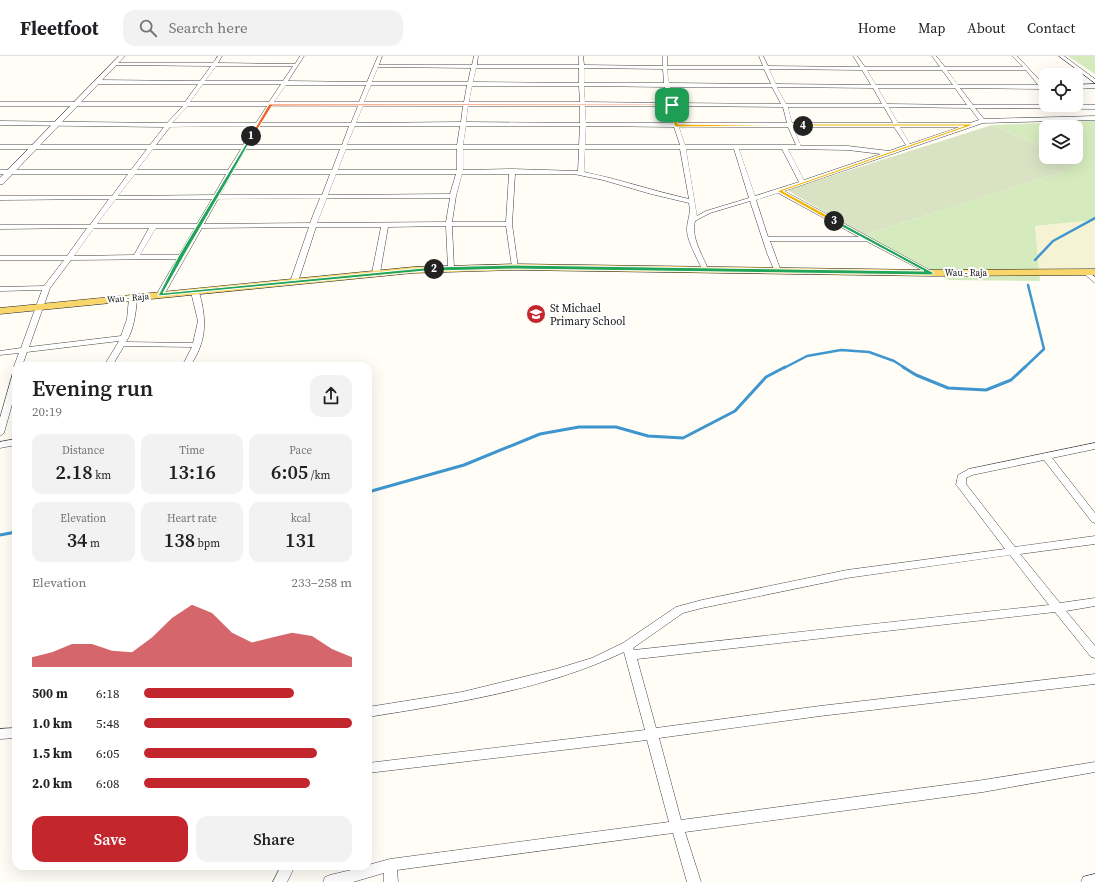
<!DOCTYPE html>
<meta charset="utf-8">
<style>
:root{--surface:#fff;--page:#f2f2f2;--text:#202124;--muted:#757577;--line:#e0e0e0;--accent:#c4262e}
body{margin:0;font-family:"Source Serif 4",serif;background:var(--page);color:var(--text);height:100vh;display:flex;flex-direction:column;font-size:15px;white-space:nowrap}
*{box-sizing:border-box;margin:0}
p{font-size:13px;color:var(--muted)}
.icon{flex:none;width:22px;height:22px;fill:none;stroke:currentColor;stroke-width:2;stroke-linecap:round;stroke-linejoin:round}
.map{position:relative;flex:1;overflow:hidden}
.side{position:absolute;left:12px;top:306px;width:360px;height:508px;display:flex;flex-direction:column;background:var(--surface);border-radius:12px;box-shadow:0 4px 16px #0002}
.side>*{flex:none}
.controls{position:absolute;left:1039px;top:12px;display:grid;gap:8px}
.controls a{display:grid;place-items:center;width:44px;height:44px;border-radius:8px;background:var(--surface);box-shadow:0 4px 16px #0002;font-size:20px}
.pin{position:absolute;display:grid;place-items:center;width:34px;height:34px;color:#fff;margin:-17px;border-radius:8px;box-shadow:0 2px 6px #0006}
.km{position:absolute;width:20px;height:20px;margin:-10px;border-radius:50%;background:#222;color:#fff;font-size:11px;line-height:20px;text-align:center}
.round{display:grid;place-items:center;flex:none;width:42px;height:42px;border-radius:12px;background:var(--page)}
.head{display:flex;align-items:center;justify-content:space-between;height:68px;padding:0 20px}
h1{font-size:22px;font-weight:600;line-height:30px}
.stats{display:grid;grid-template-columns:repeat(3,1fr);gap:6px;height:68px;padding:4px 20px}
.stats div{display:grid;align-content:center;border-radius:10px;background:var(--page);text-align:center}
.stats b{font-size:20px;font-weight:600}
.stats small{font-size:11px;font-weight:400}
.stats p{font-size:11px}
.chart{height:112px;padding:8px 20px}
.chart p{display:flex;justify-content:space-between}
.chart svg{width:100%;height:72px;margin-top:4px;fill:var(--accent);opacity:.7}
.cta{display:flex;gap:8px;margin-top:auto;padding:8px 20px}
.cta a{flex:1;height:46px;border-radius:12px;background:var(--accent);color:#fff;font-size:16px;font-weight:600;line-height:46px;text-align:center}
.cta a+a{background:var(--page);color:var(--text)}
ul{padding:0 20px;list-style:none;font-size:13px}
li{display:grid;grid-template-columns:64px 48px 1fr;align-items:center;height:30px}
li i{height:10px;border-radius:5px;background:var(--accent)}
header{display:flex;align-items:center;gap:24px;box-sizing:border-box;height:56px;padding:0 20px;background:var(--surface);border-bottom:1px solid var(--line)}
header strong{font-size:19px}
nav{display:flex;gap:22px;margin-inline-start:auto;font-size:14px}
.search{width:280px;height:36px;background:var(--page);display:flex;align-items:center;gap:10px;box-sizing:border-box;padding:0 14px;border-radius:12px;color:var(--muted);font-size:15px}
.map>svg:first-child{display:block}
.farmland{fill:#f6f3d4}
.green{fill:#d5ebbd}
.cemetery{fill:#d9e3c4}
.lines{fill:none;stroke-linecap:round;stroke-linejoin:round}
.stream-far1{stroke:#3f96cf;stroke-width:2.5}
.stream{stroke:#3f96cf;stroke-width:3}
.minor-casing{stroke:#444;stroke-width:1}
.tertiary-casing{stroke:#444;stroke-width:1}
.primary-casing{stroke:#222;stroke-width:1}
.minor{fill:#fff;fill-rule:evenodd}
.tertiary{fill:#fff;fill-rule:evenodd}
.primary{fill:#f9d66b;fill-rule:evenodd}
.split-1{fill:#f0652b;stroke:#fff}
.split-2{fill:#22a559;stroke:#fff}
.split-3{fill:#22a559;stroke:#fff}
.split-4{fill:#f5b400;stroke:#fff}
.split-5{fill:#f5b400;stroke:#fff}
.labels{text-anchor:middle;stroke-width:4;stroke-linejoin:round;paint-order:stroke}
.far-street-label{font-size:9px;fill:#111;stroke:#fff}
.poi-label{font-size:11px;fill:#111;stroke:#fff;text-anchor:start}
</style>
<header>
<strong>Fleetfoot</strong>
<div class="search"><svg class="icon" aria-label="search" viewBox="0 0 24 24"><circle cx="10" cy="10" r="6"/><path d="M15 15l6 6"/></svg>Search here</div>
<nav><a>Home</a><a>Map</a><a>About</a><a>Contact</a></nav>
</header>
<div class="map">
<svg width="1095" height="826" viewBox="0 0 1095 826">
<rect width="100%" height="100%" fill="#fffdf5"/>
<path class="farmland" d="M1095 164V214H1039L1035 170Z"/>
<g class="green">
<path d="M1068 0H1095V18Z"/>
<path d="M1095 65V164L1035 170 1040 225 949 224 864 179 1071 113 1074 106 1063 101H1076V71H1046V93L992 69Z"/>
</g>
<path class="cemetery" d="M992 69 1046 93V101H1063L1075 106 1071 113 864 179 787 134Z"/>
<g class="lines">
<g class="stream-far1">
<path d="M1035 204 1053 185 1095 162"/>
<path d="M784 312 807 300 841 294 869 296 894 305 905 312"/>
<path d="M1024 312 1044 293 1028 229"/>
</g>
<g class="stream">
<path d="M903 311 916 319 948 332 986 334 1011 324 1025 311"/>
<path d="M368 436 464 409 540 378 579 371H616L648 380 683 382 735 355 766 321 785 311"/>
<path d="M0 479 16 476"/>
</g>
<defs>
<g id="minor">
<path d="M218 0H222L218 7 295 8 300 0H304L288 25 367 26 378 0H382L379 9H472L474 0H478L477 9H579V0H583L584 9 663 10V0H667V10H763L759 0H763L768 10 860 11 853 0H857L865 11H940L932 0H936L945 11H1023L1012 0H1017L1044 29H1046V34L1041 33 960 32 973 49H1095V53L975 52 984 63 1095 60V64L983 67 784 135 933 216V218L931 219 866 185H770L781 215 777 217 775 216 767 197 750 145 710 157 695 165C691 182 702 198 708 213L705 215 702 213C697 202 686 183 687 172 688 161 691 159 689 147L651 138 603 124 574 118H515L512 168 518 211 517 212 515 213 512 211 506 170H452L454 212 451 214 448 212 446 170 388 171 380 217 376 219 372 217 381 171H316L298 226 294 228 290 226 309 171 202 172 164 239 160 241 156 239 177 203 71 204 50 232 29 291 121 280 127 263 129 242 133 240 137 242C136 256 134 274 126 286L193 287 198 265 191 236 195 234 199 236C207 264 207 285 190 310H182L192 291 124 290 112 310H104L119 285 27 296 22 310H16L15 312 14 310 19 297 0 299V295L21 292 42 234 0 235V231L44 230 64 204H0V200H67L87 172 0 173V169H90L109 143 0 144V140H112L128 118H0V114H131L147 93H0V89H150L164 71 0 69V65L167 67 183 50H0V46H185L198 28H97L94 26 97 24 200 25 211 10 113 9 111 8 113 7H213ZM216 10H293L283 25H205ZM378 11 471 12 468 26H372ZM476 12H579V27L473 26ZM584 12 663 13 664 27H584ZM667 13H764L771 28 669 27ZM769 13 862 14 871 29 776 28ZM867 14H942L953 29H876ZM947 14H1026L1038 29H958ZM203 28H281L269 46H190ZM286 29H366L359 46H274ZM371 29H467L464 46H364ZM472 30H579L580 46H469ZM584 30 665 31 668 47 585 46ZM670 31H772L781 48 674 47ZM777 31 873 32 882 48H786ZM878 32H955L967 49 887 48ZM188 50H267L256 67H172ZM272 50H358L351 67H261ZM363 50H463L461 66 356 67ZM468 50H580V67L466 66ZM585 50H669L673 67H586ZM675 50 783 51 787 67H678ZM788 51H884L893 67H792ZM889 51 970 52 979 64 970 67H898ZM253 70 243 89H156L170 71ZM259 70H349L342 89H248ZM355 70H460L457 89H347ZM466 70H580L579 89H463ZM586 70 674 71 680 89H585ZM679 71H788L796 89H685ZM793 71H894L906 89 889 95 848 90H801ZM900 71H960L910 88ZM153 93H241L228 114H137ZM246 93H340L332 114H234ZM346 93H457V114H338ZM463 93H579L578 115 512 113 463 114ZM585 93H680L689 143C653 135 619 123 584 116ZM686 93H734L749 142 706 155 697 160ZM739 93H782L799 126 755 140ZM788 93 848 94 881 98 804 124ZM135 118H226L214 139 118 140ZM232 118H330L322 139H220ZM336 118H456L450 138 328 139ZM462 118H509L506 166H452L456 140ZM778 137 859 181H768L756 144ZM320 142 310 167 204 168 218 143ZM327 142H450L446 166 317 167ZM116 143H212L197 168H97ZM94 172H149L134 199 74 200ZM156 172H195L179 199H140Z"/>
<path d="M1059 0H1064L1095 23V27Z"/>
<path d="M1095 28V32L1076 33V29Z"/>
<path d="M1085 214 1095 221V227L1083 217V215Z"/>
<path d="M13 317H16V334L4 377 0 380V362Z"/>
<path d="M16 383V389L0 392V386Z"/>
<path d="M1095 387V393L1052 402 1095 457V467L1092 466 1044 404 972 419 966 422V428L1015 491 1095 480V488L1020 498 1060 547 1095 542V550L1066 555 1095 590V602L1091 601 1055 556 637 603 656 672 820 650 1095 618V628L820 660 659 682 681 764 983 724 1095 706V716L983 736 685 776 701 826H687L673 777 397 814 398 826H384V817L353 826H323L325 821 330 819 368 810V809L390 803 669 766 647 684 368 717V707L645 674 624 596C544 634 455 647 368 661V651L462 636 556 613 592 602 623 587 676 551 702 544 847 514 1005 493 958 431 956 429 958 419 969 413ZM1010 499 1049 549 634 594 633 592 683 557 702 552 847 522Z"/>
<path d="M16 672V682L0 683V673Z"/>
<path d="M281 810H295L287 826H273Z"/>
<path d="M1095 818V826H1081L1083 821Z"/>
</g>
<path id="tertiary" d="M119 0H125L3 128H0V122Z"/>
<path id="primary" d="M515 208 931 214 1095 213V219L931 220 515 214 413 217 0 258V252L413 211Z"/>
</defs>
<use href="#minor" class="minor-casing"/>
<use href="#tertiary" class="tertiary-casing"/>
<use href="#primary" class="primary-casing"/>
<use href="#minor" class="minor"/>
<use href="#tertiary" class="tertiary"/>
<use href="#primary" class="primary"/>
</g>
<path class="split-1" d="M269 48H672L674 49 272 50 253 81H250Z"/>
<path class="split-2" d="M251 79 253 80C224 133 192 184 163 237L434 211 436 212V214L158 240 178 201Z"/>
<path class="split-3" d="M833 164H836L934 217 931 219 514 213 434 215 432 213 434 211 514 209 924 215 833 166Z"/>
<path class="split-4" d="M803 68H971L973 69 783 135 836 164 834 167 777 135 964 70H801Z"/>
<path class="split-5" d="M670 48 674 49 678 68 805 70 676 71 674 69Z"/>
<defs>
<symbol id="school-disc" viewBox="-11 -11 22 22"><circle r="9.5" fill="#c4262e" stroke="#fff"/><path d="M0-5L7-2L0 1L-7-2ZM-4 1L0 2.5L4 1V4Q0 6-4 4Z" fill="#fff"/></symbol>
</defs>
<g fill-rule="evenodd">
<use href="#school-disc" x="525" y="247" width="22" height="22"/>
</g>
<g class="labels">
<g class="far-street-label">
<text x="966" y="220">Wau - Raja</text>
<text transform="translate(128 242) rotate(-5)" y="3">Wau - Raja</text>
</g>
<g class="poi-label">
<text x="550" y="256">St Michael<tspan x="550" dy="13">Primary School</tspan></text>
</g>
</g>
</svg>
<div class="controls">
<a><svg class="icon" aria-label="locate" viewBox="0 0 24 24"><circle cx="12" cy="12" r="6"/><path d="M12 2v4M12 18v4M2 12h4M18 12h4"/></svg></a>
<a><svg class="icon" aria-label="layers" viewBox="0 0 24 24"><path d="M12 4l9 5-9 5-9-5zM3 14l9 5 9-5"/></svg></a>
</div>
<div class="pin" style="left:672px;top:49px;background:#1e9e55"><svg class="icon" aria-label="arrive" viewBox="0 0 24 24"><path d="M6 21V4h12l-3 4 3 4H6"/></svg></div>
<b class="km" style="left:251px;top:80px">1</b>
<b class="km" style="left:434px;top:213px">2</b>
<b class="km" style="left:834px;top:165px">3</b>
<b class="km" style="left:803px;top:70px">4</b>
<section class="side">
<div class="head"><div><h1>Evening run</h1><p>20:19</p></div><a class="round"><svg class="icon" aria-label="share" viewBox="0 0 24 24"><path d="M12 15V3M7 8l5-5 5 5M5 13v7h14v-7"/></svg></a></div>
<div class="stats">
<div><p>Distance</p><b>2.18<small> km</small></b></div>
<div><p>Time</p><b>13:16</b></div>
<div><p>Pace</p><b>6:05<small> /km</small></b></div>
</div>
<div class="stats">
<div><p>Elevation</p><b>34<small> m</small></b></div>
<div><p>Heart rate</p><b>138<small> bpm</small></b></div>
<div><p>kcal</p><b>131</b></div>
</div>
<div class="chart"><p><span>Elevation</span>233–258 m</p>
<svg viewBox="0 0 160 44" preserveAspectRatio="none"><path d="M0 44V38L10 35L20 30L30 30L40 34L50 35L60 26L70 14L80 6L90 11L100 23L110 29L120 26L130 23L140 25L150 33L160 38V44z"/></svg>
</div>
<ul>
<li><b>500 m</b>6:18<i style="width:72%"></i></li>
<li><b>1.0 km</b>5:48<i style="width:100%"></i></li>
<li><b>1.5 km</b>6:05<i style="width:83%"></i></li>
<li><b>2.0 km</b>6:08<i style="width:80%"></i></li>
</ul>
<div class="cta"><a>Save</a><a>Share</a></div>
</section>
</div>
